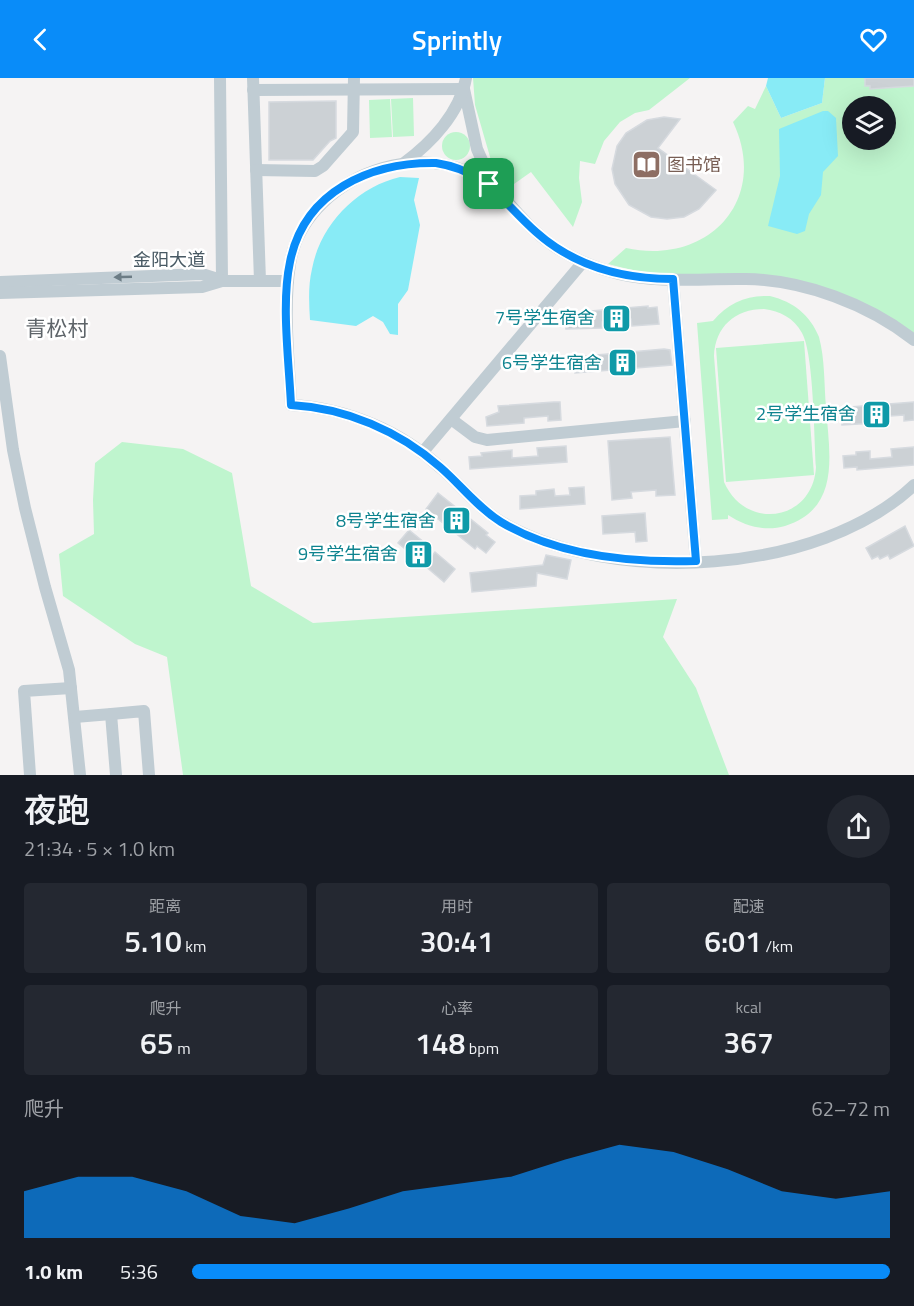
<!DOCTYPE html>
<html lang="zh">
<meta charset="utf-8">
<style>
:root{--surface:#171b24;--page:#242831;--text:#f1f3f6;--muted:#9ea1a6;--accent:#098cf9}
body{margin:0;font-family:"Titillium Web","Noto Sans SC",sans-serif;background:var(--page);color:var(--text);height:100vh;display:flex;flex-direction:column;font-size:22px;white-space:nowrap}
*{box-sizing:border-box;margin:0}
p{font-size:20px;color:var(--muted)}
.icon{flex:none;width:33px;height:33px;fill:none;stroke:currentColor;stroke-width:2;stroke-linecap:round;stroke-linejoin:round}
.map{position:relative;height:697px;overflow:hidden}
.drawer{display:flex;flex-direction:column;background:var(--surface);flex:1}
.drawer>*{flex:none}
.fabs{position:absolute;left:842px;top:18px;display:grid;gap:12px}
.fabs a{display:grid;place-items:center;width:54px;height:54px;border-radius:50%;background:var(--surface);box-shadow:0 6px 24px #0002;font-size:30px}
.pin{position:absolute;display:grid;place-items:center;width:51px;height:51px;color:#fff;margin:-26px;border-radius:12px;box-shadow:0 3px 9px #0006}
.round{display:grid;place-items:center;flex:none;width:63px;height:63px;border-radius:32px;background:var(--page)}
.summary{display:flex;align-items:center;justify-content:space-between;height:102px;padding:0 24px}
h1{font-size:33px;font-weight:600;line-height:45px}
.figures{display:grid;grid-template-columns:repeat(3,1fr);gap:9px;height:102px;padding:6px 24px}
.figures div{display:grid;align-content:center;border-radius:6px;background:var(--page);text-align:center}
.figures b{font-size:30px;font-weight:600}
.figures small{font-size:16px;font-weight:400}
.figures p{font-size:16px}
.chart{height:168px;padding:12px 24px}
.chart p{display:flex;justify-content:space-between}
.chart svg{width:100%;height:108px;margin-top:6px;fill:var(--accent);opacity:.7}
ul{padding:0 24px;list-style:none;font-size:20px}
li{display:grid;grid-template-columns:96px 72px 1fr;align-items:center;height:45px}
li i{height:15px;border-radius:8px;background:var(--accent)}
header{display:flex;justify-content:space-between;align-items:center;height:78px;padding:0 24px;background:var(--accent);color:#fff;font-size:27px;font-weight:600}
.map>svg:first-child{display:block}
.green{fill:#bff5ce;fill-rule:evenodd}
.water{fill:#88ebf6}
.building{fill:#ccd1d5;stroke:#d6dadf;stroke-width:1.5}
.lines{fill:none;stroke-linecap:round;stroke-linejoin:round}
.minor{stroke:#c0ccd3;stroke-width:12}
.oneway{fill:#6c7c85}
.route-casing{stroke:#fff;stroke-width:12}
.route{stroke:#098cf9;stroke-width:8}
.labels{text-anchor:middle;stroke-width:5;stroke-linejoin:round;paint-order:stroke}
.education-label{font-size:18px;fill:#785e54;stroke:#fff;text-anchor:start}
.street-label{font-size:18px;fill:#485963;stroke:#fff}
.culture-label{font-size:18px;fill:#0d838f;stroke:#fff;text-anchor:end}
.quarter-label{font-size:21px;fill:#5e6469;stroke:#fff}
</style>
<header><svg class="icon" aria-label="back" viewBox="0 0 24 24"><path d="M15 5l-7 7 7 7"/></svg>Sprintly<svg class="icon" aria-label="heart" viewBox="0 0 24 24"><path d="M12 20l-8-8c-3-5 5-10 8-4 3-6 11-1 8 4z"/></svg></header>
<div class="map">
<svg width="914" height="697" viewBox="0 0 914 697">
<rect width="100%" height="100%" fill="#f5f3f3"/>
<g class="green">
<path d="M473 0H690L649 32 635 35 620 44 604 63 595 86 580 83 579 100 582 124 573 149 531 94 507 111 497 103 475 27Z"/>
<path d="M825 0H865V8H870V11L914 8V255L775 198C751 195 728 198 705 198 673 199 639 195 608 186L626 170C708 188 770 122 733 44L748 28 755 31 766 8 781 40 822 25ZM852 28H885V62H852Z"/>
<path d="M413 20 414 58 393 59 391 21Z"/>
<path d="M390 21 392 59 370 60 369 22Z"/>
<circle cx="456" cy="68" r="14"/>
<path d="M770 218C794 224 810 237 819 259 825 281 824 306 826 329 829 374 842 430 785 448 765 454 745 448 728 437V441L712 442 697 245 713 243C728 225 747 217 770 218ZM764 231C780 233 794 240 802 255 814 276 814 360 816 389 813 443 746 454 724 404L714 278C715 249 735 231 764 231Z"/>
<path d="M804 263 814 397 726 404 716 270Z"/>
<path d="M122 364 183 371 232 395 251 508 313 545 677 521 663 559 696 610 729 697H183L167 579 135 566 63 518 59 476 94 456 93 422 95 385Z"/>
</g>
<g class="water">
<path d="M768 0H825L822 25 781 40 766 8Z"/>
<path d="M823 33H828L836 40 838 78 823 94 821 117 809 136 805 153 797 156 768 148 780 98 779 51Z"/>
<path d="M400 99 419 100 414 122 420 147 408 212 398 226V257L390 256 383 244 373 238 356 248 310 242C309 225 308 208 312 191 320 147 357 109 400 99Z"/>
</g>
<g class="building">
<path d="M865 0H914V8L870 11V8H865Z"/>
<path d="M336 23V60L330 63 313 82H269V24Z"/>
<path d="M664 39 680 41 658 70 716 112 699 131 684 139 667 141 651 139 629 127 615 106 612 91 617 68 626 55 647 42Z"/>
<path d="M648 228V230L657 229 659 246 632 248 631 241 602 244V250L566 251 565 241 581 239 580 234Z"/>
<path d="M664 271 670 272 672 287 575 295 574 282 587 281 586 278Z"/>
<path d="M554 324H560L561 342 548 343V338L524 340V345L487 348 486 339 499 334 498 328Z"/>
<path d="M914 324V342L904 343V337L876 339V345L842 347 841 335 846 334V331L850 329Z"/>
<path d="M670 359 675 417 656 418V412L631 414 632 420 612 422 608 363Z"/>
<path d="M566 368 567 384 470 391 469 379 482 378 481 375 512 372V380L538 378 537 370Z"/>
<path d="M914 369V387L857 392V389L844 390 843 378 856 377V374L870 373V381L892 379 891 371Z"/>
<path d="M584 409 585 426 520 431V418L536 417V413L554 411 555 418 570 417 569 410Z"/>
<path d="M438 415 488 455 486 457 495 464 486 475 477 468 475 471 426 431Z"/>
<path d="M645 435 647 463 636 464 635 454 603 456 602 438Z"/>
<path d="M905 448 914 468 890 481 888 477 880 481 878 478 872 481 866 470Z"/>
<path d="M409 452 425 465 420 470 431 479 435 474 455 491 444 504 398 465Z"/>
<path d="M546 477 571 482 567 501 537 495 536 508 472 514 470 495 543 487Z"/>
</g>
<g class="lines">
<g class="minor">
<path d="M220 0 222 203"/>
<path d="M253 0 260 203"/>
<path d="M464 11 477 71 493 107"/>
<path d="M253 12 464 11"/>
<path d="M404 85C431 65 460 35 466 0"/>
<path d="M256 92 315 93 323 88 353 54 354 0"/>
<path d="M673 201 696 484"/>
<path d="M0 204 202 196 221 202"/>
<path d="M0 215 202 209 222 203H288"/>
<path d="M914 262C868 226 804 202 746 201 704 200 660 206 619 196 588 188 558 175 535 153 516 136 502 113 479 100 451 82 414 81 383 90 339 103 297 138 290 186 283 231 289 281 291 327 347 330 401 353 442 391 463 409 479 431 503 445 614 508 819 497 914 407"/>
<path d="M0 278 13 372 25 430 45 509 69 592 80 697"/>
<path d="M451 341 475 359 487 362 685 343"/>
<path d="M422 375 583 184"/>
<path d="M111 636 144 633 149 697"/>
<path d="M75 639 111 636 116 697"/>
<path d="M30 697 24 613 71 610"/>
</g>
</g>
<defs><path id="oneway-solid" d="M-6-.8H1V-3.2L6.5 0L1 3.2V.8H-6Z" transform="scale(1.5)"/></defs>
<use class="oneway" href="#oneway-solid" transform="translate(123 199) rotate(178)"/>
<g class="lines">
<defs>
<path id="route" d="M436 85C487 93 501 123 536 154 574 188 623 201 673 201L696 483C632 485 558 478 501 444 477 429 461 407 440 389 399 353 346 330 291 327 289 284 281 225 290 184 304 113 371 84 436 85Z"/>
</defs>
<use href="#route" class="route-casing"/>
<use href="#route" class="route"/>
</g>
<defs>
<symbol id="library-square" viewBox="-11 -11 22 22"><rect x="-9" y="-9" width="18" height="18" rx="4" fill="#8d6e63" stroke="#fff"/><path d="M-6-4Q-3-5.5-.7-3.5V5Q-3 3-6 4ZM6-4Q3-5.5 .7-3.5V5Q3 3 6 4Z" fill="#fff"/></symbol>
<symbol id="building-square" viewBox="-11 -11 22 22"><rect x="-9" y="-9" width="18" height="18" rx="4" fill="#0f9aa8" stroke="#fff"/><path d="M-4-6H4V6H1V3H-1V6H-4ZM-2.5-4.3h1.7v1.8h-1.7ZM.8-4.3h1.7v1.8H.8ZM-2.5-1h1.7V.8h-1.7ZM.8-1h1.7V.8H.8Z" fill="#fff"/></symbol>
</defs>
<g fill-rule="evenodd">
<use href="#library-square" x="630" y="70" width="33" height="33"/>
<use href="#building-square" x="600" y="224" width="33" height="33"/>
<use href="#building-square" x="606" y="268" width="33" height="33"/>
<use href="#building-square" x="860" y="320" width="33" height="33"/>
<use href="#building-square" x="440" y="426" width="33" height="33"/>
<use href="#building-square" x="402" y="460" width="33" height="33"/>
</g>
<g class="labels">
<g class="education-label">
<text x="667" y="93">图书馆</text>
</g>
<g class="street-label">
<text x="169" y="188">金阳大道</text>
</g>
<g class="culture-label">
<text x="595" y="246">7号学生宿舍</text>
<text x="602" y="291">6号学生宿舍</text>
<text x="856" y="342">2号学生宿舍</text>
<text x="436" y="449">8号学生宿舍</text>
<text x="398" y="482">9号学生宿舍</text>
</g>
<g class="quarter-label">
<text x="57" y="258">青松村</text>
</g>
</g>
</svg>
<div class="fabs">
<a><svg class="icon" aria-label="layers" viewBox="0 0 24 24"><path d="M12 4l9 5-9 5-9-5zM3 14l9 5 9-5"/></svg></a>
</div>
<div class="pin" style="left:489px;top:106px;background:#1e9e55"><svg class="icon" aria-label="arrive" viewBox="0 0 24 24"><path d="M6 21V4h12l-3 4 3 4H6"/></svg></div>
</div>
<section class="drawer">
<div class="summary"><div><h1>夜跑</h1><p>21:34 · 5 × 1.0 km</p></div><a class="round"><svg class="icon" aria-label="share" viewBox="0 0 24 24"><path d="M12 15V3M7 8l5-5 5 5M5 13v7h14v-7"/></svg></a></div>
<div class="figures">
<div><p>距离</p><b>5.10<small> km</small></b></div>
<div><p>用时</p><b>30:41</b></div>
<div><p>配速</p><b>6:01<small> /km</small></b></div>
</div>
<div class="figures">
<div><p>爬升</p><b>65<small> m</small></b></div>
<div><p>心率</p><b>148<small> bpm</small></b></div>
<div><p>kcal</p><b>367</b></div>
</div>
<div class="chart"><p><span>爬升</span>62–72 m</p>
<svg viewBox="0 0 160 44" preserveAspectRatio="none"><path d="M0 44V25L10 19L20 19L30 25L40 35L50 38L60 32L70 25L80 22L90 19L100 12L110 6L120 9L130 16L140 25L150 28L160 25V44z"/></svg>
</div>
<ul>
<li><b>1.0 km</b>5:36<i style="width:100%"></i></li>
</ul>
</section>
